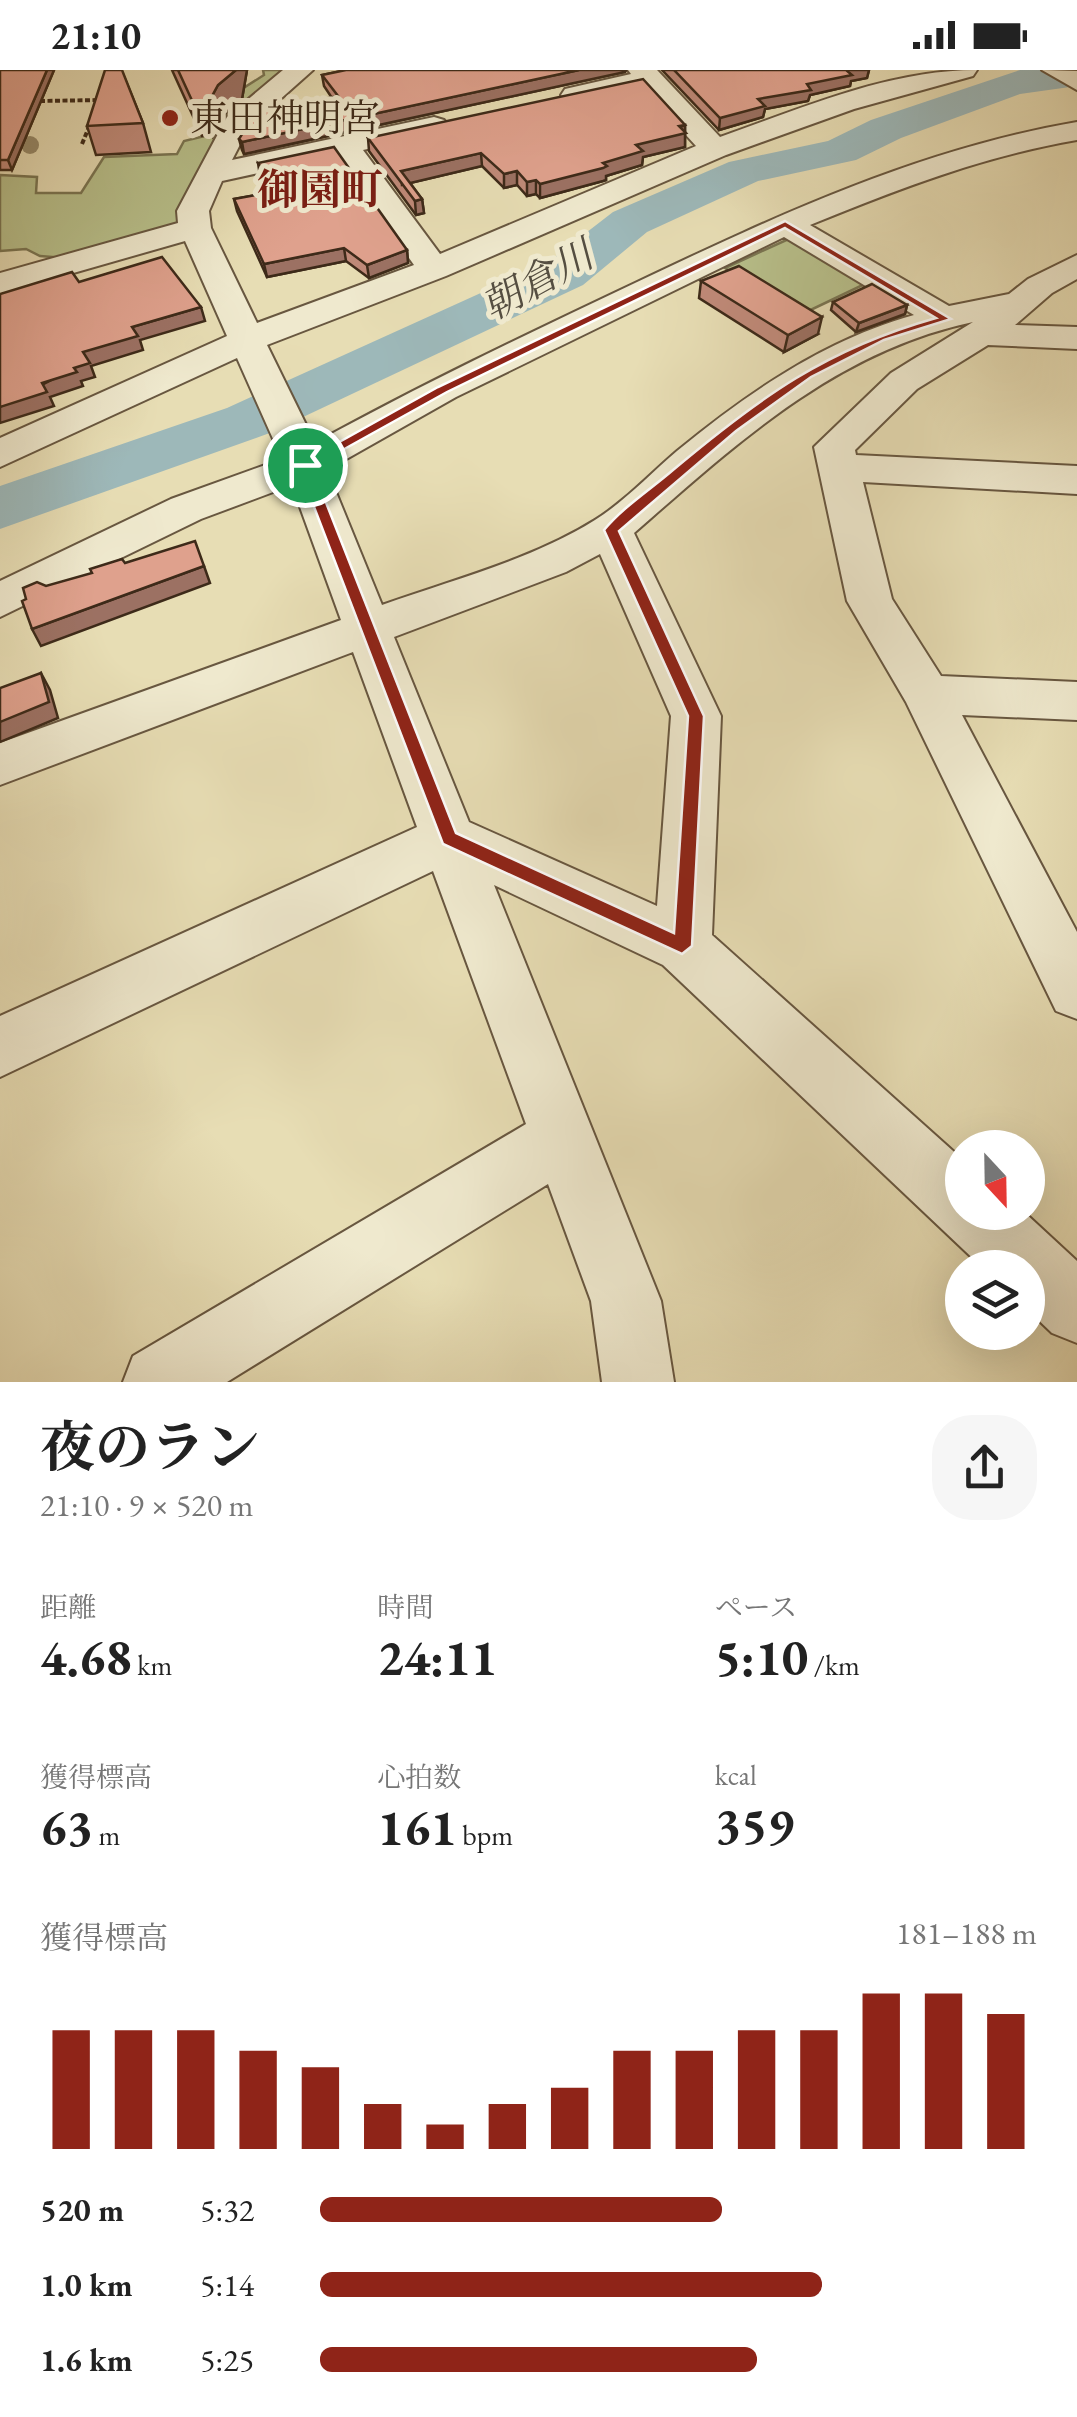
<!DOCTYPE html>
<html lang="ja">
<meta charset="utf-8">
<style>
:root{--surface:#fff;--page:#f6f6f6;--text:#222;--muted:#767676;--accent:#8f2418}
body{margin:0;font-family:"EB Garamond","Noto Serif JP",serif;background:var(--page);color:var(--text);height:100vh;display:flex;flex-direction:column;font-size:38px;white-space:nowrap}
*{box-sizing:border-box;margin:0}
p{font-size:32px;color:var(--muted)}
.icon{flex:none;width:55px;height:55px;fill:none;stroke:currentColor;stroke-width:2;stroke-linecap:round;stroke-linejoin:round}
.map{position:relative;height:1312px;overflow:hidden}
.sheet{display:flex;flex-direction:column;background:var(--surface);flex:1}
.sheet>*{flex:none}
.needle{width:65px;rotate:158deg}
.fabs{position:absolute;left:945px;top:1060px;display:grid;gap:20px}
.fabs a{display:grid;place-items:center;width:100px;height:100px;border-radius:50%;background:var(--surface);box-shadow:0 10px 40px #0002;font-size:50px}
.pin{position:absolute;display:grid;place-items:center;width:85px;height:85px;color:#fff;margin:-42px;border:5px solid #fff;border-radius:50%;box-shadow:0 2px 10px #0007}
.round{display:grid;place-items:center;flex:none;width:105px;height:105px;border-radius:40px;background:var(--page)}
.head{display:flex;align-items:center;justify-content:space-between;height:170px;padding:0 40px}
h1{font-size:55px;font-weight:700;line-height:75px}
.figures{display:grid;grid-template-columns:repeat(3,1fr);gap:15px;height:170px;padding:10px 40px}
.figures div{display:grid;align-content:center}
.figures b{font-size:50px;font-weight:700}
.figures small{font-size:28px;font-weight:400}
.figures p{font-size:28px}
.chart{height:280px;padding:20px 40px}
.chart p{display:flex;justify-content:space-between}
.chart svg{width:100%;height:180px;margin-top:10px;stroke:var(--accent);stroke-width:6}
ul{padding:0 40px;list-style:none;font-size:32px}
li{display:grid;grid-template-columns:160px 120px 1fr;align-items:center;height:75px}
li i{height:25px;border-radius:12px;background:var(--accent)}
.status{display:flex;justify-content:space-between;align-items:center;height:70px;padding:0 50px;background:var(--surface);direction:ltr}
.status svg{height:28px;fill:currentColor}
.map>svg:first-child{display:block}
.green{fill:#b8c08b;stroke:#7a7552;stroke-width:2.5}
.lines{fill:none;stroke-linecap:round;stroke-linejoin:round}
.river{fill:#9db8b9;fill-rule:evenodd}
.minor-casing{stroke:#685740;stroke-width:4}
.path{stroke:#3d2a19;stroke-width:4;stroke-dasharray:5 2.5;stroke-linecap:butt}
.minor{fill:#efe9ce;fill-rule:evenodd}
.tree{fill:#978b6b}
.wall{fill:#c08a79;stroke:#3d2a19;stroke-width:2.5}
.shaded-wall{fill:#9c7163;stroke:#3d2a19;stroke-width:2.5}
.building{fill:#dfa18d;stroke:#3d2a19;stroke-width:2.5}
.route{fill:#8f2418;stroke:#fff;stroke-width:2.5;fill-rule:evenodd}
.poi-dot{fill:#8f2418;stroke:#efe9ce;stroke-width:4}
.labels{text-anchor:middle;stroke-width:10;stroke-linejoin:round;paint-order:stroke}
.far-poi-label{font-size:38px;fill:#3d2a19;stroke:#efe9ce;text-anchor:start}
.far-water-label{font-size:40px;font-style:italic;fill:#554e41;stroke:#efe9ce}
.far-quarter-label{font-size:42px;font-weight:bold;fill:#7a1f14;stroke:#efe9ce}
</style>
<div class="status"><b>21:10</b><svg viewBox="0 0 49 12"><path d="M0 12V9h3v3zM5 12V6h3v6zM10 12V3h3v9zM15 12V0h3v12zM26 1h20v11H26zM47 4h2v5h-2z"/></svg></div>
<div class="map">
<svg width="1077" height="1312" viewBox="0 0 1077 1312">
<rect width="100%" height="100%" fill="#e7ddb4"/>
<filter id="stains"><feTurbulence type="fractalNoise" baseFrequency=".002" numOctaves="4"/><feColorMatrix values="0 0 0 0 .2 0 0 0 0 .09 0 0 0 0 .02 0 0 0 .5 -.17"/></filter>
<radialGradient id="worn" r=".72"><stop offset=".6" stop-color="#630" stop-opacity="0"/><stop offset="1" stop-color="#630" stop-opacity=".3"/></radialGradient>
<g class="green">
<path d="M263 0H282L227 56 178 155 65 188 40 186 26 179 0 181V105L37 107 36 123H81L104 87 177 84 184 71 209 65 220 33 264 5Z"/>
<path d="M793 167 867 213 798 246 725 198Z"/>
</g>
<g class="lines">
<path class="river" d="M1020 0H1077V16L1020 24 901 68 856 90 758 111 647 162 583 215 267 364 0 459V416L227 338 547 193 613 142 729 92 828 71 871 50Z"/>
<defs>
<g id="minor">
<path d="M283 0H313L249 57 232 90 434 47 444 50 449 56 444 62 363 80 440 184 696 76 643 18 575 33 565 31 561 25 565 19 631 4 628 0H657L720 67C803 38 888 0 977 0L973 6 854 39 726 85 446 206 267 275 315 373C420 315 527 264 635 213 778 145 920 79 1077 52V70C984 86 898 119 810 155L949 236 1009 224 1028 209 1077 185V209L1052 223 1015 255 1077 257V279L988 275 917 319 855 380 856 385 1077 396V424L863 412 892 529 941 606 1077 612V650L962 645 1077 862V949L1056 941 906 632 847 531 814 377 891 303 973 252C836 281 737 373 634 463L721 646 712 865 962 1089V1142H1024L1077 1191V1273L1052 1263 1028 1240V1198H983L663 895 494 815 661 1231 674 1312H602L591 1231 548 1114 227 1312H123L133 1286 526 1054 433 801 0 1007V946L417 757 353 582 0 715V673L341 550 292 415 201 449 0 547V511L171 429 282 389 237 288 0 397V368L227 266 185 171 0 224V203L178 153 177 141 227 47ZM337 86 414 195 257 253 211 158 209 141 222 111ZM784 167 914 245C824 270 748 323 677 381 650 404 624 432 595 450 531 490 452 510 382 535L327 400 456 327ZM600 484 671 646 657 836 469 752 394 567 566 502Z"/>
<path d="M1042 0 1077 1V20Z"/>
</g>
</defs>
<use href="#minor" class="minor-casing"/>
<g class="path">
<path d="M40 31 100 30"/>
<path d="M82 74 91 52"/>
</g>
<use href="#minor" class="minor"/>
</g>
<circle class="tree" cx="30" cy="75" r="9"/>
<g class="wall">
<path d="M0 0H54L12 100H0Z"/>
<path d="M172 0H247L242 29 225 44 213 66H202Z"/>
<path d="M346 0H626L625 2 244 84 242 80 239 69 332 28 324 16 322 5Z"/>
<path d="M662 0H869L867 8 851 11 850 16 810 25 808 31 765 39 763 47 719 60Z"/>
<path d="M123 4 143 53 151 82 96 85 87 56Z"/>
<path d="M685 55V77L643 87 642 95 606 106V110L603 111 540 128 536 124 527 126 517 115 504 118 482 96 410 113 422 129 424 143 416 145 369 81 368 68Z"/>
<path d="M258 93 407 180 408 193 369 208 346 191 267 207 237 141 234 129 272 122 260 106Z"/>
<path d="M701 211 818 264 784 282 699 228Z"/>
<path d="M833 232 907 235 905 244 856 262 831 240Z"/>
</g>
<g class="shaded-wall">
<path d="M47 0H54L12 100 8 90Z"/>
<path d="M236 0H247L242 29 225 44 213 66 206 37 218 15Z"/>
<path d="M579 0H626L625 2 244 84 242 72Z"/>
<path d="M846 0H869L867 8 851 11 850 16 810 25 808 31 765 39 763 47 719 60 720 48 758 29Z"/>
<path d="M685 55V77L643 87 642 95 606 106V110L603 111 540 128V114L603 93 636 75Z"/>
<path d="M481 83 482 96 402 115 401 101Z"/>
<path d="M517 101V115L504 118V104Z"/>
<path d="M536 110V124L527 126V112Z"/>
<path d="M422 129 424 143 416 145 415 131Z"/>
<path d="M344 178 346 191 267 207 264 194Z"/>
<path d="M407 180 408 193 369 208 367 195Z"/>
<path d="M907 235 905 244 856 262 859 253Z"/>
<path d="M201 237 205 251 140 270 143 280 91 296 95 307 81 311 83 316 50 327 54 336 0 353V337L74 298 83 282 132 257Z"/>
<path d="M822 247 818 264 784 282 788 265Z"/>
<path d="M204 496 210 513 41 576 32 559Z"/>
<path d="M41 603 50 620 58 648 0 672V652Z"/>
</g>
<g class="building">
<path d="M0 0H47L8 90H0Z"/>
<path d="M105 0H122L143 53 87 56Z"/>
<path d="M178 0H236L218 15 206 37H195Z"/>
<path d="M346 0H579L242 72 239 69 255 43 338 26 322 5Z"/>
<path d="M674 0H849H846L852 5 807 14 811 20 758 29 765 36 720 48Z"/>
<path d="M643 9 685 55 679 56 686 63 636 75 643 81 603 93 607 96 603 98 540 114 536 110 527 112 517 101 504 104 481 83 401 101 422 129 415 131 368 68Z"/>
<path d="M334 77 407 180 367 195 344 178 264 194 234 129 278 121 258 93Z"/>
<path d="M162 187 201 237 132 257 138 266 83 282 90 293 74 298 77 302 42 313 47 322 0 337V224L72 202 79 212Z"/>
<path d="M739 196 822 247 788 265 701 211Z"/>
<path d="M872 214 907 235 859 253 833 232Z"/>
<path d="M195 471 204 496 32 559 22 531 26 529 23 518 37 512 46 516 92 503 90 499 122 489 125 493Z"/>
<path d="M41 603 49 632 0 652V618Z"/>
</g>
<path class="route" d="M785 151 951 249 884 270 811 307 736 361 619 461 704 646 692 876 682 884 443 774 298 395 438 317ZM785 158 936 248C826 279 760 327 673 400 651 419 623 437 604 460L688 646 674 863 456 763 312 397 447 322Z"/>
<circle class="poi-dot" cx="170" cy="48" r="10"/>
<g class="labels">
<g class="far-poi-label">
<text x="190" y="61">東田神明宮</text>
</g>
<g class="far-water-label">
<text transform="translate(537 210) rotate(-29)" y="14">朝倉川</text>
</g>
<g class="far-quarter-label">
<text x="320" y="134">御園町</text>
</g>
</g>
<rect width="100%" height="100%" filter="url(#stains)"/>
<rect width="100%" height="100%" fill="url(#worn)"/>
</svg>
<div class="fabs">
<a><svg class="needle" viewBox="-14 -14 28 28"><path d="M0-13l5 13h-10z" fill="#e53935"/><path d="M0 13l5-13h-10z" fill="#767676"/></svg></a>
<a><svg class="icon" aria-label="layers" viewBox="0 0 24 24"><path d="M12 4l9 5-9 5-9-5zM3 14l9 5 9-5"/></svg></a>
</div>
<div class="pin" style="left:305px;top:395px;background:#1e9e55"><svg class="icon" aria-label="arrive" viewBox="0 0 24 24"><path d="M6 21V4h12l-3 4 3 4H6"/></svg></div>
</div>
<section class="sheet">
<div class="head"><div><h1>夜のラン</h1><p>21:10 · 9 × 520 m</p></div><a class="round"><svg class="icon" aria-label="share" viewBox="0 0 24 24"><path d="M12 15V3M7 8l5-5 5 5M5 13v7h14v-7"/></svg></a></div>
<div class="figures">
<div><p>距離</p><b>4.68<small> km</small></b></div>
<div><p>時間</p><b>24:11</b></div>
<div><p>ペース</p><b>5:10<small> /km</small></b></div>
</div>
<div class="figures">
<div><p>獲得標高</p><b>63<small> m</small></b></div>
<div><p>心拍数</p><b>161<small> bpm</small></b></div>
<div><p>kcal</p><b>359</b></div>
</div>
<div class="chart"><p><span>獲得標高</span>181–188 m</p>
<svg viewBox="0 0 160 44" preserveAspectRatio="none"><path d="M5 44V15M15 44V15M25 44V15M35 44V20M45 44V24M55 44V33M65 44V38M75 44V33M85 44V29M95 44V20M105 44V20M115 44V15M125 44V15M135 44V6M145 44V6M155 44V11"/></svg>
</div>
<ul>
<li><b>520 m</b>5:32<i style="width:56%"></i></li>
<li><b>1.0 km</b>5:14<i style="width:70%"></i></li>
<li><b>1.6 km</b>5:25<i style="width:61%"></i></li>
</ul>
</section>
